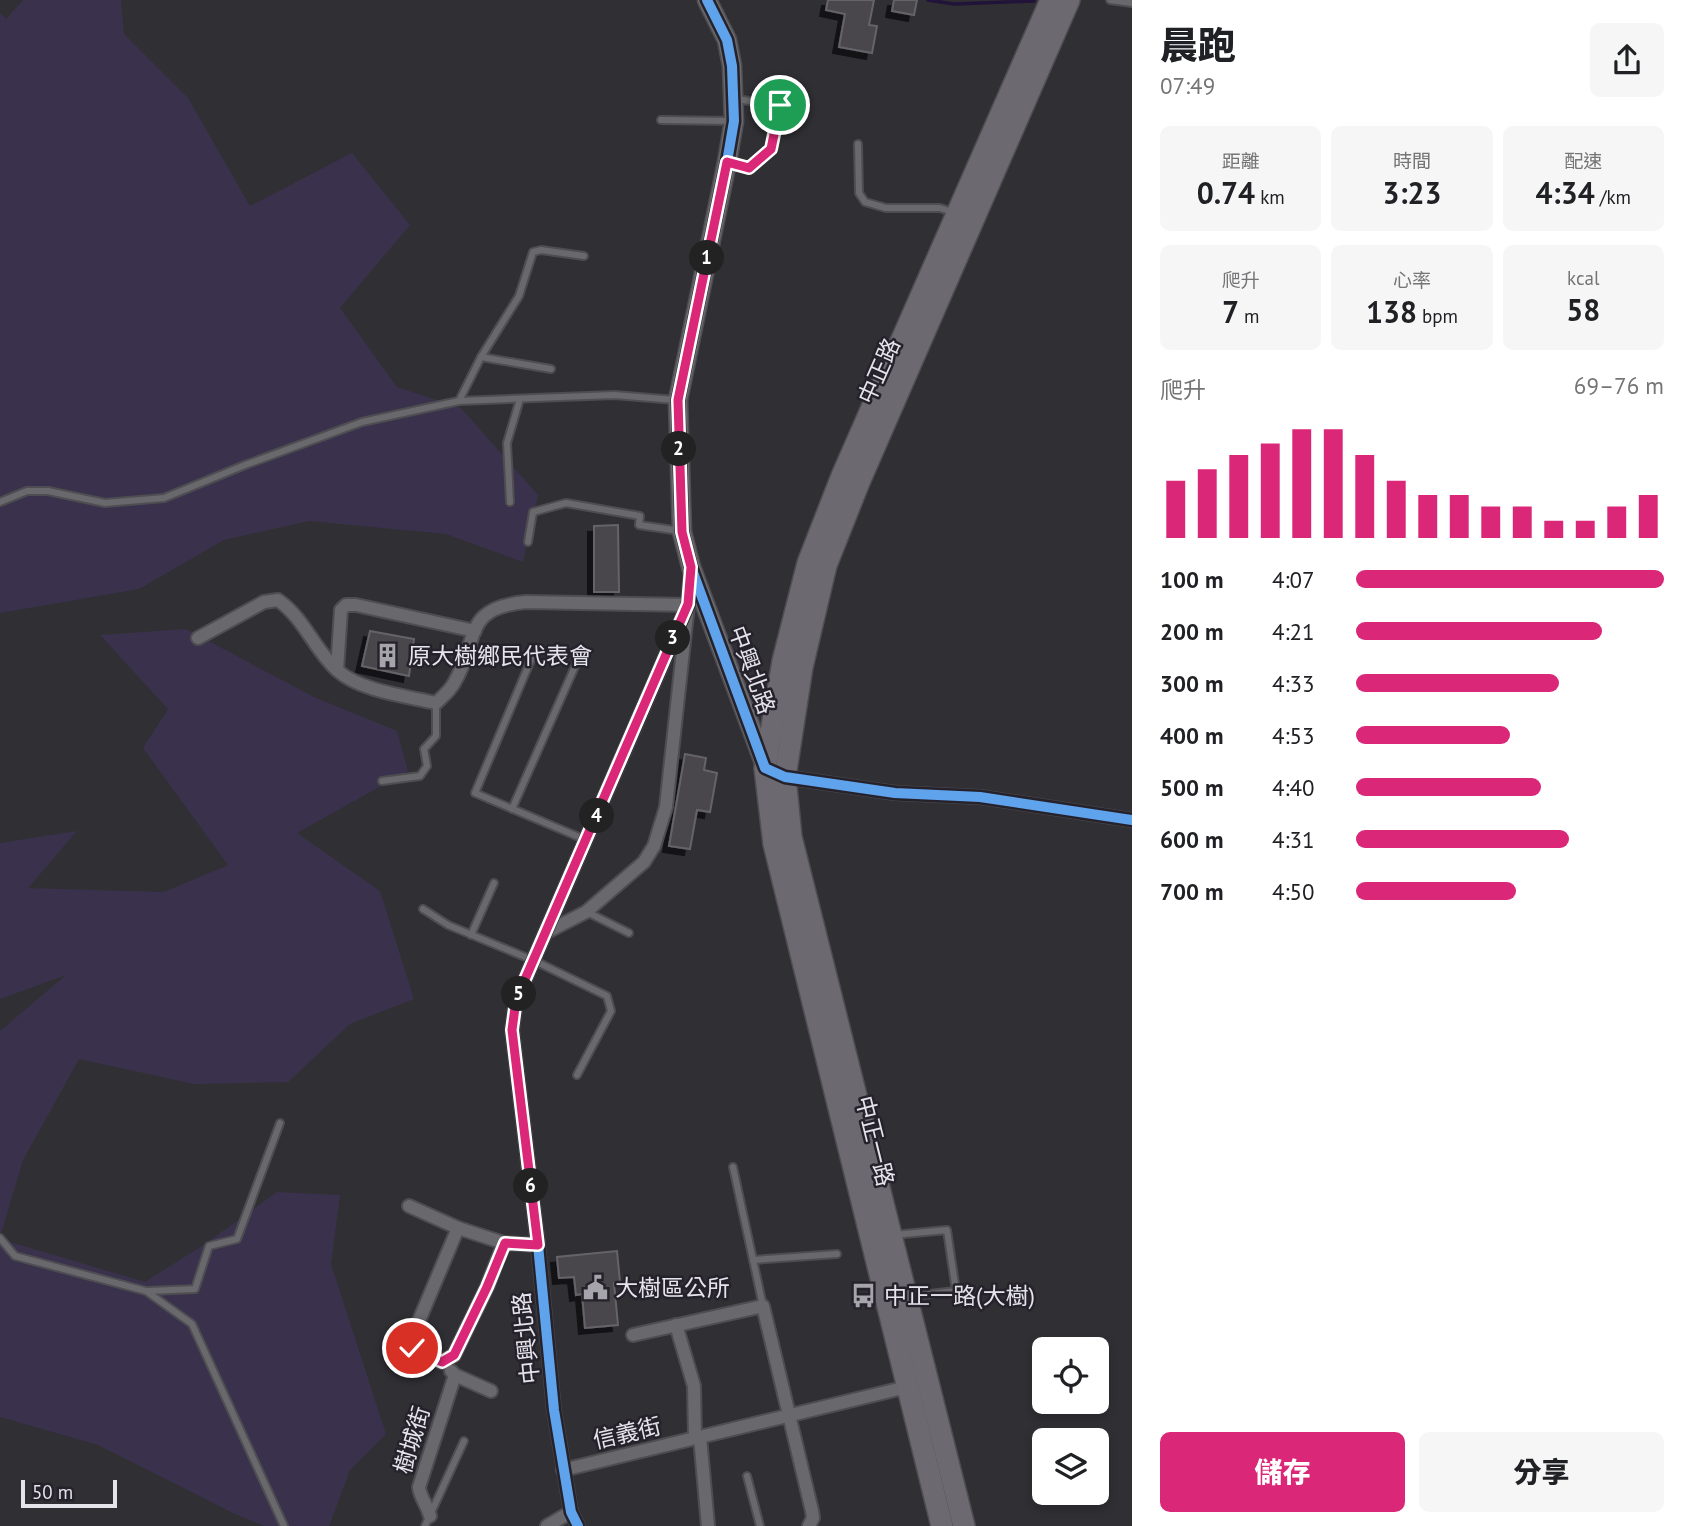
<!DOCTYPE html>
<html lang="zh-TW">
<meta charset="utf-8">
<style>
:root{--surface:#fff;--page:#f6f6f6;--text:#202124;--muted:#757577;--accent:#db2777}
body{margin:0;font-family:"PT Sans","Noto Sans TC",sans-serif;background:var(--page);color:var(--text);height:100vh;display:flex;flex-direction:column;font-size:26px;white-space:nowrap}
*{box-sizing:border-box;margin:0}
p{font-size:23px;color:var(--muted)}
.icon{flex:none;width:38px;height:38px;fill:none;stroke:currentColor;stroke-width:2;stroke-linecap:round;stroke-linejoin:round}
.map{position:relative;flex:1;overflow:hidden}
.side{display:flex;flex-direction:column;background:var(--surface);width:560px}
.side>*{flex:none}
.buttons{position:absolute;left:1032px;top:1337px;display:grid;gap:14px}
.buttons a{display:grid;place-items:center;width:77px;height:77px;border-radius:10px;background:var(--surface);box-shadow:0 4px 10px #0003;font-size:35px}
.scale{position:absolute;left:21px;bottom:18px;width:96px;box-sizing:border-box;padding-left:7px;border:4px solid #e6e4eb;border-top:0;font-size:19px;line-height:24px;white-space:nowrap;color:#e6e4eb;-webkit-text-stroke:5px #25222c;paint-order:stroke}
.pin{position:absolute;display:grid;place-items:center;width:60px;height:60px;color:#fff;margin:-30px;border:4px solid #fff;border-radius:50%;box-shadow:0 2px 7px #0007}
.km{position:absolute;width:35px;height:35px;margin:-18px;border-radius:50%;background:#222;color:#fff;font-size:19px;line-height:35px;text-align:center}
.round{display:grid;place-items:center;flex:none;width:74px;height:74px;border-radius:10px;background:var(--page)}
.head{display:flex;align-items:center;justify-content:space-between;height:119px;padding:0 28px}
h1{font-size:38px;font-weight:800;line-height:52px}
.stats{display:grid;grid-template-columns:repeat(3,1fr);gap:10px;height:119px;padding:7px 28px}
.stats div{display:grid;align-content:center;border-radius:10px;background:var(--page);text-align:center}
.stats b{font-size:30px;font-weight:800}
.stats small{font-size:19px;font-weight:400}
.stats p{font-size:19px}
.chart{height:196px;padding:14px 28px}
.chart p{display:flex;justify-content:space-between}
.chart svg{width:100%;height:126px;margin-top:7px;stroke:var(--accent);stroke-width:6}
.button{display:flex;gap:14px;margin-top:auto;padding:14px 28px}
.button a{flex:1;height:80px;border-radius:10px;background:var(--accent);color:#fff;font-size:28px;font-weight:800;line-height:80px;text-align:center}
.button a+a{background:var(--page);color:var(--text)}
ul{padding:0 28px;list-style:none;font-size:23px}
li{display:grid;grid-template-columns:112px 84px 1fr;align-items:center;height:52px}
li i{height:18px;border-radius:9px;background:var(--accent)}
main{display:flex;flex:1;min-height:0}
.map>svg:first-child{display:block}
.green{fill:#3a324c}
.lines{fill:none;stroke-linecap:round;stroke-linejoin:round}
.stream{stroke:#211339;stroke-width:3.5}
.building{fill:#48474b;stroke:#656469;stroke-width:2;filter:url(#shadow)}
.lane-casing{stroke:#4e4d51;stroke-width:10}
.street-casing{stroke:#4e4d51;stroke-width:16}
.secondary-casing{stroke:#4e4d51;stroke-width:21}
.primary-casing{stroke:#4e4d51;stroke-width:24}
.lane{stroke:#69686c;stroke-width:6}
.street{stroke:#69686c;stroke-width:12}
.secondary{stroke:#69686c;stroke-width:18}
.primary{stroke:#6c6971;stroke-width:21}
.cycleway-casing{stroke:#25222c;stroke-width:15}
.cycleway{stroke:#60a3ed;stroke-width:10}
.route-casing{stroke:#fff;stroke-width:14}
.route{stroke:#db2777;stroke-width:9}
.labels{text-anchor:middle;stroke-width:5;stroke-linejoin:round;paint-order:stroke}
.street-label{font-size:23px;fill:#e6e4eb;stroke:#25222c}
.poi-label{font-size:23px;fill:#e6e4eb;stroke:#25222c;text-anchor:start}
</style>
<main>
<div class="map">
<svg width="1132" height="1526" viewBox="0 0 1132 1526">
<defs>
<filter id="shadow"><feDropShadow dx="-6" dy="6" stdDeviation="0" flood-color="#0009"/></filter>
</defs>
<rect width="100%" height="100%" fill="#302f34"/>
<g class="green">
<path d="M23 0H121L124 34 188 98 250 206 352 153 410 225 340 308 397 387 461 408 538 495 523 562 446 534 309 521 224 540 139 589 0 613V13L6 19Z"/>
<path d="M186 629 314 697 397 731 408 771 297 833 380 891 414 999 350 1024 288 1082 194 1084 79 1059 23 1160 0 1237V1031L66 975 0 999V843L77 831 28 888 164 892 228 865 143 748 168 709 100 635Z"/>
<path d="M277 1192 340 1195 331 1264 386 1434 350 1470 329 1526H264L233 1513 98 1445 0 1417V1239L145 1282 205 1244Z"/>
</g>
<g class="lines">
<path class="stream" d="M928 0 954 4 1034 1"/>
</g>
<g class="building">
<path d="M828 0H874L869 25 877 26 872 53 839 47 845 14 826 10Z"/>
<path d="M894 0H917L914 15 892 11Z"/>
<path d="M618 525 619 592H594V526Z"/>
<path d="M370 631 414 639 409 676 362 666Z"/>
<path d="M685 754 706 758 704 770 717 773 710 812 697 810 690 849 669 846Z"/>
<path d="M617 1251 620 1282 614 1283 618 1325 585 1328 582 1294 576 1295 574 1277 559 1278 557 1257Z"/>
</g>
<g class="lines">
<defs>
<g id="lane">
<path d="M1110 0 1132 3"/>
<path d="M661 120 733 121"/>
<path d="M858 144 859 193 865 202 886 208H940L955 213"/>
<path d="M729 163 749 168 771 149 780 105 735 99"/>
<path d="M481 357 551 369"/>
<path d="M459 401 481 357 519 296 533 252 541 250 584 256"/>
<path d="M0 502 27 491H48L105 503 164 498 245 465 362 422 459 401 614 395 676 400"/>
<path d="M510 502 507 443 520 399"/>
<path d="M528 542 533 512 566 503 640 516 639 525 680 531"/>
<path d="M533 655 475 793 586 840"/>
<path d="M382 781 420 776 427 766 424 749 436 736V703"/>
<path d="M512 809 577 662"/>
<path d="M423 909 448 925 535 961 607 996 611 1011 577 1075"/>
<path d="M587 912 629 933"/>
<path d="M471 935 494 883"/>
<path d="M733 1167 763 1306"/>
<path d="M893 1235 947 1230 956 1291 912 1296"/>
<path d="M0 1238 15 1256 146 1291 192 1324 284 1526"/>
<path d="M753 1260 837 1254"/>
<path d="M148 1291 195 1289 209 1246 237 1239 280 1123"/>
<path d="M747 1476 760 1526"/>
<path d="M425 1526 464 1441"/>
</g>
<g id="street">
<path d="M198 638 264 602 278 600C305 619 315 651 338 671 361 691 406 696 436 703 442 697 450 691 454 683 480 640 461 608 526 602L688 605 666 807 654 846 644 862 586 912 547 932"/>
<path d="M337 670 341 610 346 605H356L475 631"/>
<path d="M785 777 895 793 980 797 1132 820"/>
<path d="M409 1206 458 1228 504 1243 538 1245"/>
<path d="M458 1228 410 1342 415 1351 442 1362 454 1355 487 1287 504 1243"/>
<path d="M676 1325 694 1386 695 1438"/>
<path d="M633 1335 763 1306 812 1511 813 1518 809 1526"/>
<path d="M451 1371 455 1375 491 1391"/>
<path d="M700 1437 708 1526"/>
<path d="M563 1470 911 1386"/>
<path d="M430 1516C427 1504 420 1498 419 1487L455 1375"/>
<path d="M547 1526 571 1512"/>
<path d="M578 1526 571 1512 554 1410 538 1245 512 1030 516 1000 688 605 691 571"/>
</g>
<path id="secondary" d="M707 0 727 40 732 66 734 121 727 162 678 400 682 532 691 567 766 768"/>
<g id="primary">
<path d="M942 1526 774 844 765 768 783 661 808 563 842 476 1051 0"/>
<path d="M964 1526 791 837 785 777 802 667 826 565 859 482 1069 0"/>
</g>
</defs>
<use href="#lane" class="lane-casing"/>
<use href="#street" class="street-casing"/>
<use href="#secondary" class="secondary-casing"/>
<use href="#primary" class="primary-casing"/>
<use href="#lane" class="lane"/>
<use href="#street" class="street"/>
<use href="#secondary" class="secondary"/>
<use href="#primary" class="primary"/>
<defs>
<g id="cycleway">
<path d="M707 0 727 40 732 66 734 121 727 162 678 400 682 532 691 567 765 768 785 777 895 793 980 797 1132 820"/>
<path d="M578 1526 571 1512 554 1410 538 1245 512 1030 516 1000 688 605 691 574"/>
</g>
</defs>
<use href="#cycleway" class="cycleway-casing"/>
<use href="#cycleway" class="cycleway"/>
</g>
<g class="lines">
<defs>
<path id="route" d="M412 1348 442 1362 454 1355 487 1287 505 1243 538 1245 512 1030 516 1000 688 604 691 567 682 532 678 400 727 162 749 168 771 149 780 105"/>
</defs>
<use href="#route" class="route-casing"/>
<use href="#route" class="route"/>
</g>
<defs>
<symbol id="building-bare" viewBox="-9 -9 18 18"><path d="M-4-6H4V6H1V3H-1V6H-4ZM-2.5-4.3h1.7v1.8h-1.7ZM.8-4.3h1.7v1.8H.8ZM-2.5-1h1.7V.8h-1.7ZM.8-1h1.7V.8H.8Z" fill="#a6a5ab" stroke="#25222c" stroke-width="2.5" paint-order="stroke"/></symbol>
<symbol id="civic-bare" viewBox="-9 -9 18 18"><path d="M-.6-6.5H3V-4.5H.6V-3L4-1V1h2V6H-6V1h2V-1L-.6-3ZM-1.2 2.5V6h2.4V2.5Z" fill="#a6a5ab" stroke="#25222c" stroke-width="2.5" paint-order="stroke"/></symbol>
<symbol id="bus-bare" viewBox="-9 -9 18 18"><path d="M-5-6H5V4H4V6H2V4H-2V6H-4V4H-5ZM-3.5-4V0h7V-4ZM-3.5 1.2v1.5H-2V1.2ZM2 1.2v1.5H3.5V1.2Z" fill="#a6a5ab" stroke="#25222c" stroke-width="2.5" paint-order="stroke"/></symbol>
</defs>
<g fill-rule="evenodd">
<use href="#building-bare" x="370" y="638" width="35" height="35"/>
<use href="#civic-bare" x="578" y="1270" width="35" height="35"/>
<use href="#bus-bare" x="846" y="1278" width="35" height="35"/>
</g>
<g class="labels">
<g class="street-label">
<text transform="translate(879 371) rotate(-66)" y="8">中正路</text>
<text transform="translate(752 670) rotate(70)" y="8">中興北路</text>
<text transform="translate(875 1141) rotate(76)" y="8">中正一路</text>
<text transform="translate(526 1338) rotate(-96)" y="8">中興北路</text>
<text transform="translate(627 1433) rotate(-13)" y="8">信義街</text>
<text transform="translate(412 1440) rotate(-73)" y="8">樹城街</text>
</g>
<g class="poi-label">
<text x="408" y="664">原大樹鄉民代表會</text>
<text x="615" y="1296">大樹區公所</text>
<text x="884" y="1304">中正一路(大樹)</text>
</g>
</g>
</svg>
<div class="buttons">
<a><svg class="icon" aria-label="locate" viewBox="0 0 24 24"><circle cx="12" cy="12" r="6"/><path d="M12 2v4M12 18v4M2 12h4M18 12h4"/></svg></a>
<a><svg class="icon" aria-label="layers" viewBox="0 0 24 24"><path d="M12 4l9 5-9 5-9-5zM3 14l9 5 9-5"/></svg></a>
</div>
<div class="scale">50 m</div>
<div class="pin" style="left:780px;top:105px;background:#1e9e55"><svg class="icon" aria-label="arrive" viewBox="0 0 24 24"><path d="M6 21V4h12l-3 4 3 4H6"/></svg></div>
<div class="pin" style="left:412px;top:1348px;background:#d93025"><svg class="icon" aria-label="check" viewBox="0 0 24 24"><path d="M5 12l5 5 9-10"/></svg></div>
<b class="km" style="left:707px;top:258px">1</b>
<b class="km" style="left:679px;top:449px">2</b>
<b class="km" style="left:673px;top:638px">3</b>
<b class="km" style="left:597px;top:816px">4</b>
<b class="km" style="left:519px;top:994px">5</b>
<b class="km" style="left:531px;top:1186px">6</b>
</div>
<section class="side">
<div class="head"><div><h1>晨跑</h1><p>07:49</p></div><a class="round"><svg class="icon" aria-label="share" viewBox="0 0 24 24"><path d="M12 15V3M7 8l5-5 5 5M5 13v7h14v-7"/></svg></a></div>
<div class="stats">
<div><p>距離</p><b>0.74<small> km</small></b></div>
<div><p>時間</p><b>3:23</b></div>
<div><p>配速</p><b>4:34<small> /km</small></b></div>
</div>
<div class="stats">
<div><p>爬升</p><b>7<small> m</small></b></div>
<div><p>心率</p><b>138<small> bpm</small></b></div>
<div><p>kcal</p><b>58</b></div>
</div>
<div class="chart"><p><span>爬升</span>69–76 m</p>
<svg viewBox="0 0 160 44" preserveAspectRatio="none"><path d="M5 44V24M15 44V20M25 44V15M35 44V11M45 44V6M55 44V6M65 44V15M75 44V24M85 44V29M95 44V29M105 44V33M115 44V33M125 44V38M135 44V38M145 44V33M155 44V29"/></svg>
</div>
<ul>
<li><b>100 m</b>4:07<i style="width:100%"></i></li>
<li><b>200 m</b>4:21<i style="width:80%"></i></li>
<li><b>300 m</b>4:33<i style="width:66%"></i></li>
<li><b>400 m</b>4:53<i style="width:50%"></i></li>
<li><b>500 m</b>4:40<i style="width:60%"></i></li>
<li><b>600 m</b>4:31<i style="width:69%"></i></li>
<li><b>700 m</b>4:50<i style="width:52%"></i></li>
</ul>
<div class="button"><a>儲存</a><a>分享</a></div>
</section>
</main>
